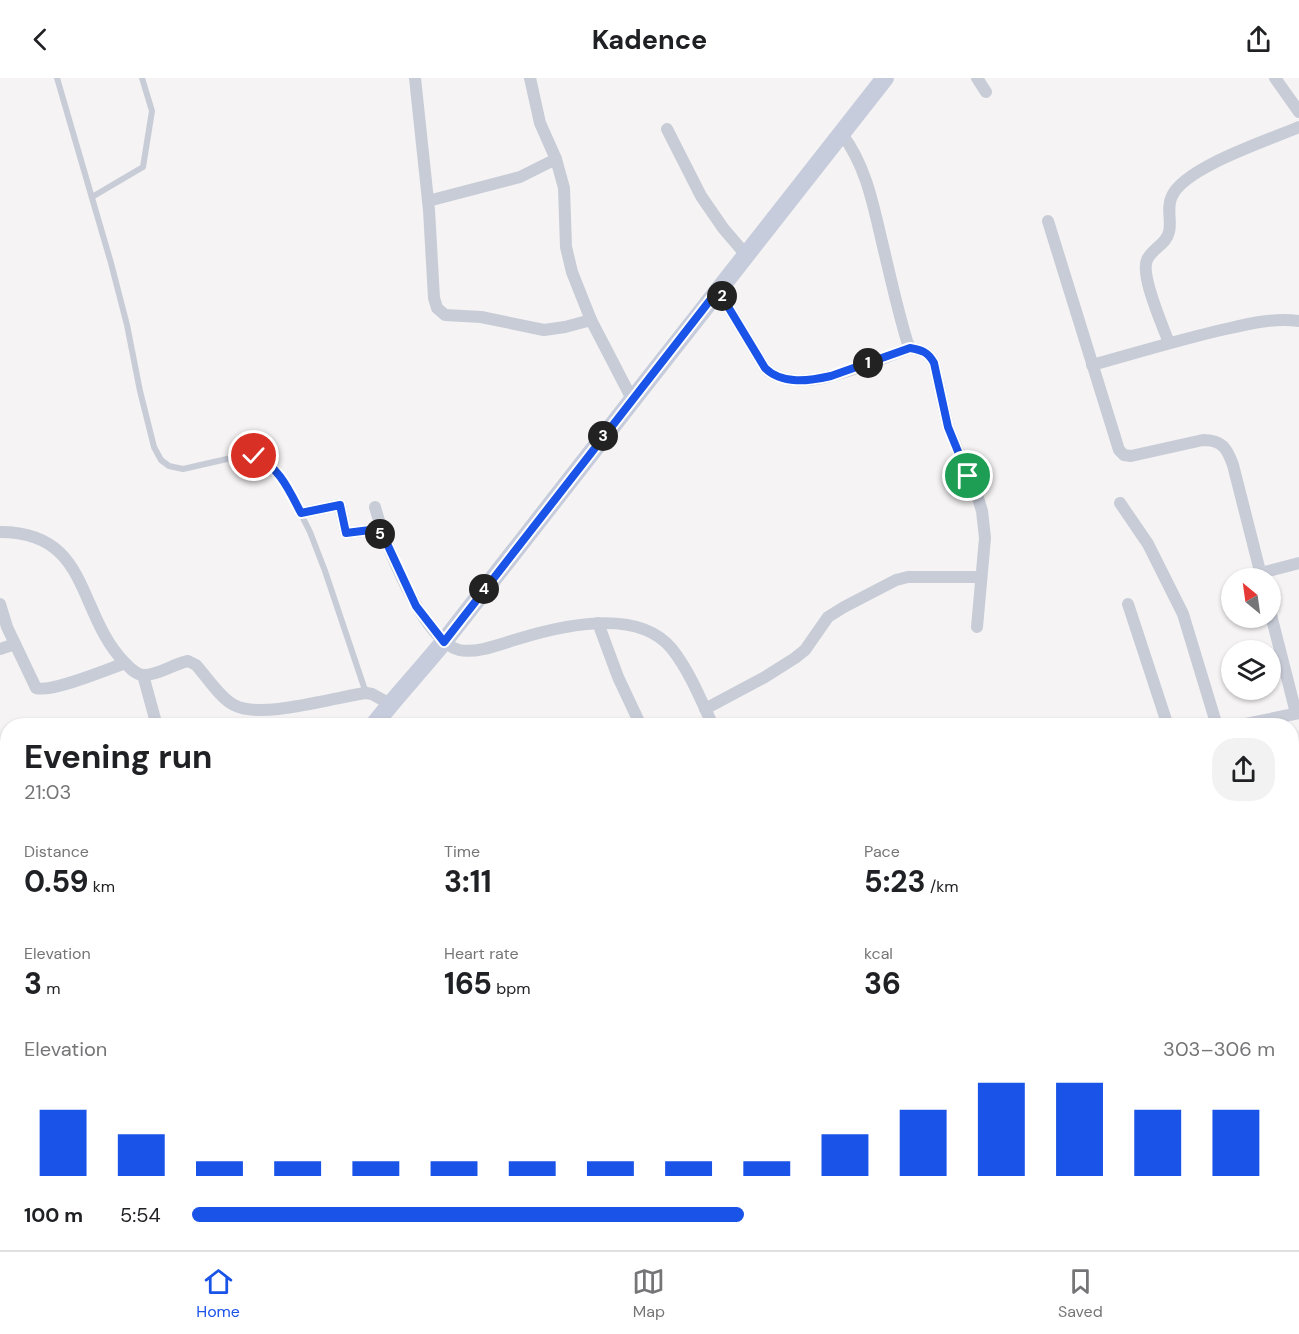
<!DOCTYPE html>
<meta charset="utf-8">
<style>
:root{--surface:#fff;--page:#f2f2f2;--text:#202124;--muted:#757577;--line:#e0e0e0;--accent:#1a53e7}
body{margin:0;font-family:"DM Sans",sans-serif;background:var(--page);color:var(--text);height:100vh;display:flex;flex-direction:column;font-size:22px;white-space:nowrap}
*{box-sizing:border-box;margin:0}
p{font-size:20px;color:var(--muted)}
.icon{flex:none;width:33px;height:33px;fill:none;stroke:currentColor;stroke-width:2;stroke-linecap:round;stroke-linejoin:round}
.map{position:relative;flex:1;overflow:hidden}
.sheet{position:absolute;left:0px;top:640px;width:1299px;height:532px;display:flex;flex-direction:column;background:var(--surface);border-radius:24px 24px 0 0;box-shadow:0 2px 4px #0004}
.sheet>*{flex:none}
.needle{width:39px;rotate:331deg}
.fabs{position:absolute;left:1221px;top:490px;display:grid;gap:12px}
.fabs a{display:grid;place-items:center;width:60px;height:60px;border-radius:50%;background:var(--surface);box-shadow:0 2px 4px #0004;font-size:30px}
.pin{position:absolute;display:grid;place-items:center;width:51px;height:51px;color:#fff;margin:-26px;border:3px solid #fff;border-radius:50%;box-shadow:0 2px 6px #0007}
.km{position:absolute;width:30px;height:30px;margin:-15px;border-radius:50%;background:#222;color:#fff;font-size:16px;line-height:30px;text-align:center}
.round{display:grid;place-items:center;flex:none;width:63px;height:63px;border-radius:24px;background:var(--page)}
.head{display:flex;align-items:center;justify-content:space-between;height:102px;padding:0 24px}
h1{font-size:33px;font-weight:700;line-height:45px}
.stats{display:grid;grid-template-columns:repeat(3,1fr);gap:9px;height:102px;padding:6px 24px}
.stats div{display:grid;align-content:center}
.stats b{font-size:30px;font-weight:700}
.stats small{font-size:16px;font-weight:400}
.stats p{font-size:16px}
.chart{height:168px;padding:12px 24px}
.chart p{display:flex;justify-content:space-between}
.chart svg{width:100%;height:108px;margin-top:6px;stroke:var(--accent);stroke-width:6}
ul{padding:0 24px;list-style:none;font-size:20px}
li{display:grid;grid-template-columns:96px 72px 1fr;align-items:center;height:45px}
li i{height:15px;border-radius:8px;background:var(--accent)}
header{display:flex;justify-content:space-between;align-items:center;height:78px;padding:0 24px;background:var(--surface);font-size:27px;font-weight:700}
.menu{display:flex;justify-content:space-around;align-items:center;height:84px;border-top:2px solid var(--line);background:var(--surface);font-size:16px;color:var(--muted)}
.menu a{display:grid;justify-items:center;gap:3px}
.menu .on{color:var(--accent)}
.map>svg:first-child{display:block}
.lines{fill:none;stroke-linecap:round;stroke-linejoin:round}
.lane{stroke:#c7ccd7;stroke-width:6}
.street{stroke:#c7ccd7;stroke-width:12}
.secondary{stroke:#c6ccdb;stroke-width:18}
.route-casing{stroke:#fff;stroke-width:12}
.route{stroke:#1a53e7;stroke-width:8}
</style>
<header><svg class="icon" aria-label="back" viewBox="0 0 24 24"><path d="M15 5l-7 7 7 7"/></svg>Kadence<svg class="icon" aria-label="share" viewBox="0 0 24 24"><path d="M12 15V3M7 8l5-5 5 5M5 13v7h14v-7"/></svg></header>
<div class="map">
<svg width="1299" height="1172" viewBox="0 0 1299 1172">
<rect width="100%" height="100%" fill="#f5f3f3"/>
<g class="lines">
<g class="lane">
<path d="M57 0 111 185 127 247 140 313 154 369 161 382 169 388 183 391 240 378H254L265 382 273 389 288 410 310 454 325 493 366 615"/>
<path d="M92 119 143 89 152 33 142 0"/>
</g>
<g class="street">
<path d="M415 0 429 132 434 220 437 230 445 237 481 239 544 252 565 249 591 242"/>
<path d="M530 0 540 45 556 81 564 110 566 169 572 194 591 242 632 321"/>
<path d="M977 0 986 14"/>
<path d="M1275 0 1299 34"/>
<path d="M667 51 701 118 723 150 746 177"/>
<path d="M842 56C866 88 873 126 882 164 890 197 897 230 907 263L910 270C922 272 928 274 934 285L948 349 978 420 982 433 985 460 977 549"/>
<path d="M428 123 520 99 556 81"/>
<path d="M1048 143 1119 372 1124 377 1131 378 1203 362C1222 362 1227 370 1233 387L1262 501"/>
<path d="M718 212 765 290C796 322 874 283 910 270"/>
<path d="M1169 265C1163 248 1140 198 1147 182 1152 170 1166 167 1169 154 1172 142 1166 130 1172 118 1185 89 1269 62 1299 49"/>
<path d="M1092 287C1132 276 1172 264 1213 254 1241 248 1269 239 1299 243"/>
<path d="M1120 425 1148 466 1183 536 1217 648"/>
<path d="M375 429C384 463 423 563 459 572 478 576 503 565 521 560 564 547 639 530 672 571 690 594 701 622 713 648"/>
<path d="M301 435 340 427 346 455 370 452 383 457"/>
<path d="M0 454C91 454 76 535 125 585 130 590 136 597 144 597 159 597 173 586 188 583L196 587C206 598 221 621 234 627 261 642 335 619 366 615L372 616 390 626"/>
<path d="M1261 495 1299 485"/>
<path d="M0 526 7 549 36 610C51 615 108 591 125 585"/>
<path d="M1128 526 1168 648"/>
<path d="M1270 533 1296 635"/>
<path d="M598 545 618 599 641 648"/>
<path d="M0 571 15 566"/>
<path d="M143 597 157 648"/>
<path d="M705 631 765 599 795 580 805 572 828 539 844 529 896 502 908 499H981"/>
<path d="M1236 648 1299 635"/>
<path d="M0 886 8 880"/>
<path d="M1292 965 1299 973"/>
<path d="M0 1013 8 1026"/>
<path d="M51 1166 53 1172"/>
<path d="M176 1166 178 1172"/>
<path d="M230 1166 231 1172"/>
<path d="M844 1166 866 1172"/>
<path d="M1150 1166 1154 1172"/>
<path d="M539 1172 603 1166"/>
<path d="M904 1172 910 1166"/>
<path d="M1113 1172 1123 1166"/>
</g>
<g class="secondary">
<path d="M373 648C396 618 422 591 446 561 592 374 738 186 885 0"/>
<path d="M0 1106 8 1099"/>
</g>
</g>
<g class="lines">
<defs>
<path id="route" d="M254 378C279 388 289 412 301 435L340 427 346 455 370 452 383 457 416 528 444 564 718 212 765 290C782 307 809 303 831 298L910 270C922 272 928 274 934 285L948 349 968 398"/>
</defs>
<use href="#route" class="route-casing"/>
<use href="#route" class="route"/>
</g>
</svg>
<div class="fabs">
<a><svg class="needle" viewBox="-14 -14 28 28"><path d="M0-13l5 13h-10z" fill="#e53935"/><path d="M0 13l5-13h-10z" fill="#757577"/></svg></a>
<a><svg class="icon" aria-label="layers" viewBox="0 0 24 24"><path d="M12 4l9 5-9 5-9-5zM3 14l9 5 9-5"/></svg></a>
</div>
<div class="pin" style="left:968px;top:398px;background:#1e9e55"><svg class="icon" aria-label="arrive" viewBox="0 0 24 24"><path d="M6 21V4h12l-3 4 3 4H6"/></svg></div>
<div class="pin" style="left:254px;top:378px;background:#d93025"><svg class="icon" aria-label="check" viewBox="0 0 24 24"><path d="M5 12l5 5 9-10"/></svg></div>
<b class="km" style="left:868px;top:285px">1</b>
<b class="km" style="left:722px;top:218px">2</b>
<b class="km" style="left:603px;top:358px">3</b>
<b class="km" style="left:484px;top:511px">4</b>
<b class="km" style="left:380px;top:456px">5</b>
<section class="sheet">
<div class="head"><div><h1>Evening run</h1><p>21:03</p></div><a class="round"><svg class="icon" aria-label="share" viewBox="0 0 24 24"><path d="M12 15V3M7 8l5-5 5 5M5 13v7h14v-7"/></svg></a></div>
<div class="stats">
<div><p>Distance</p><b>0.59<small> km</small></b></div>
<div><p>Time</p><b>3:11</b></div>
<div><p>Pace</p><b>5:23<small> /km</small></b></div>
</div>
<div class="stats">
<div><p>Elevation</p><b>3<small> m</small></b></div>
<div><p>Heart rate</p><b>165<small> bpm</small></b></div>
<div><p>kcal</p><b>36</b></div>
</div>
<div class="chart"><p><span>Elevation</span>303–306 m</p>
<svg viewBox="0 0 160 44" preserveAspectRatio="none"><path d="M5 44V17M15 44V27M25 44V38M35 44V38M45 44V38M55 44V38M65 44V38M75 44V38M85 44V38M95 44V38M105 44V27M115 44V17M125 44V6M135 44V6M145 44V17M155 44V17"/></svg>
</div>
<ul>
<li><b>100 m</b>5:54<i style="width:51%"></i></li>
</ul>
</section>
</div>
<nav class="menu">
<a class="on"><svg class="icon" aria-label="home" viewBox="0 0 24 24"><path d="M3 11l9-7 9 7M6 9v11h12V9"/></svg>Home</a>
<a><svg class="icon" aria-label="map" viewBox="0 0 24 24"><path d="M3 6l6-2 6 2 6-2v14l-6 2-6-2-6 2zM9 4v14M15 6v14"/></svg>Map</a>
<a><svg class="icon" aria-label="saved" viewBox="0 0 24 24"><path d="M7 4h10v16l-5-4-5 4z"/></svg>Saved</a>
</nav>
